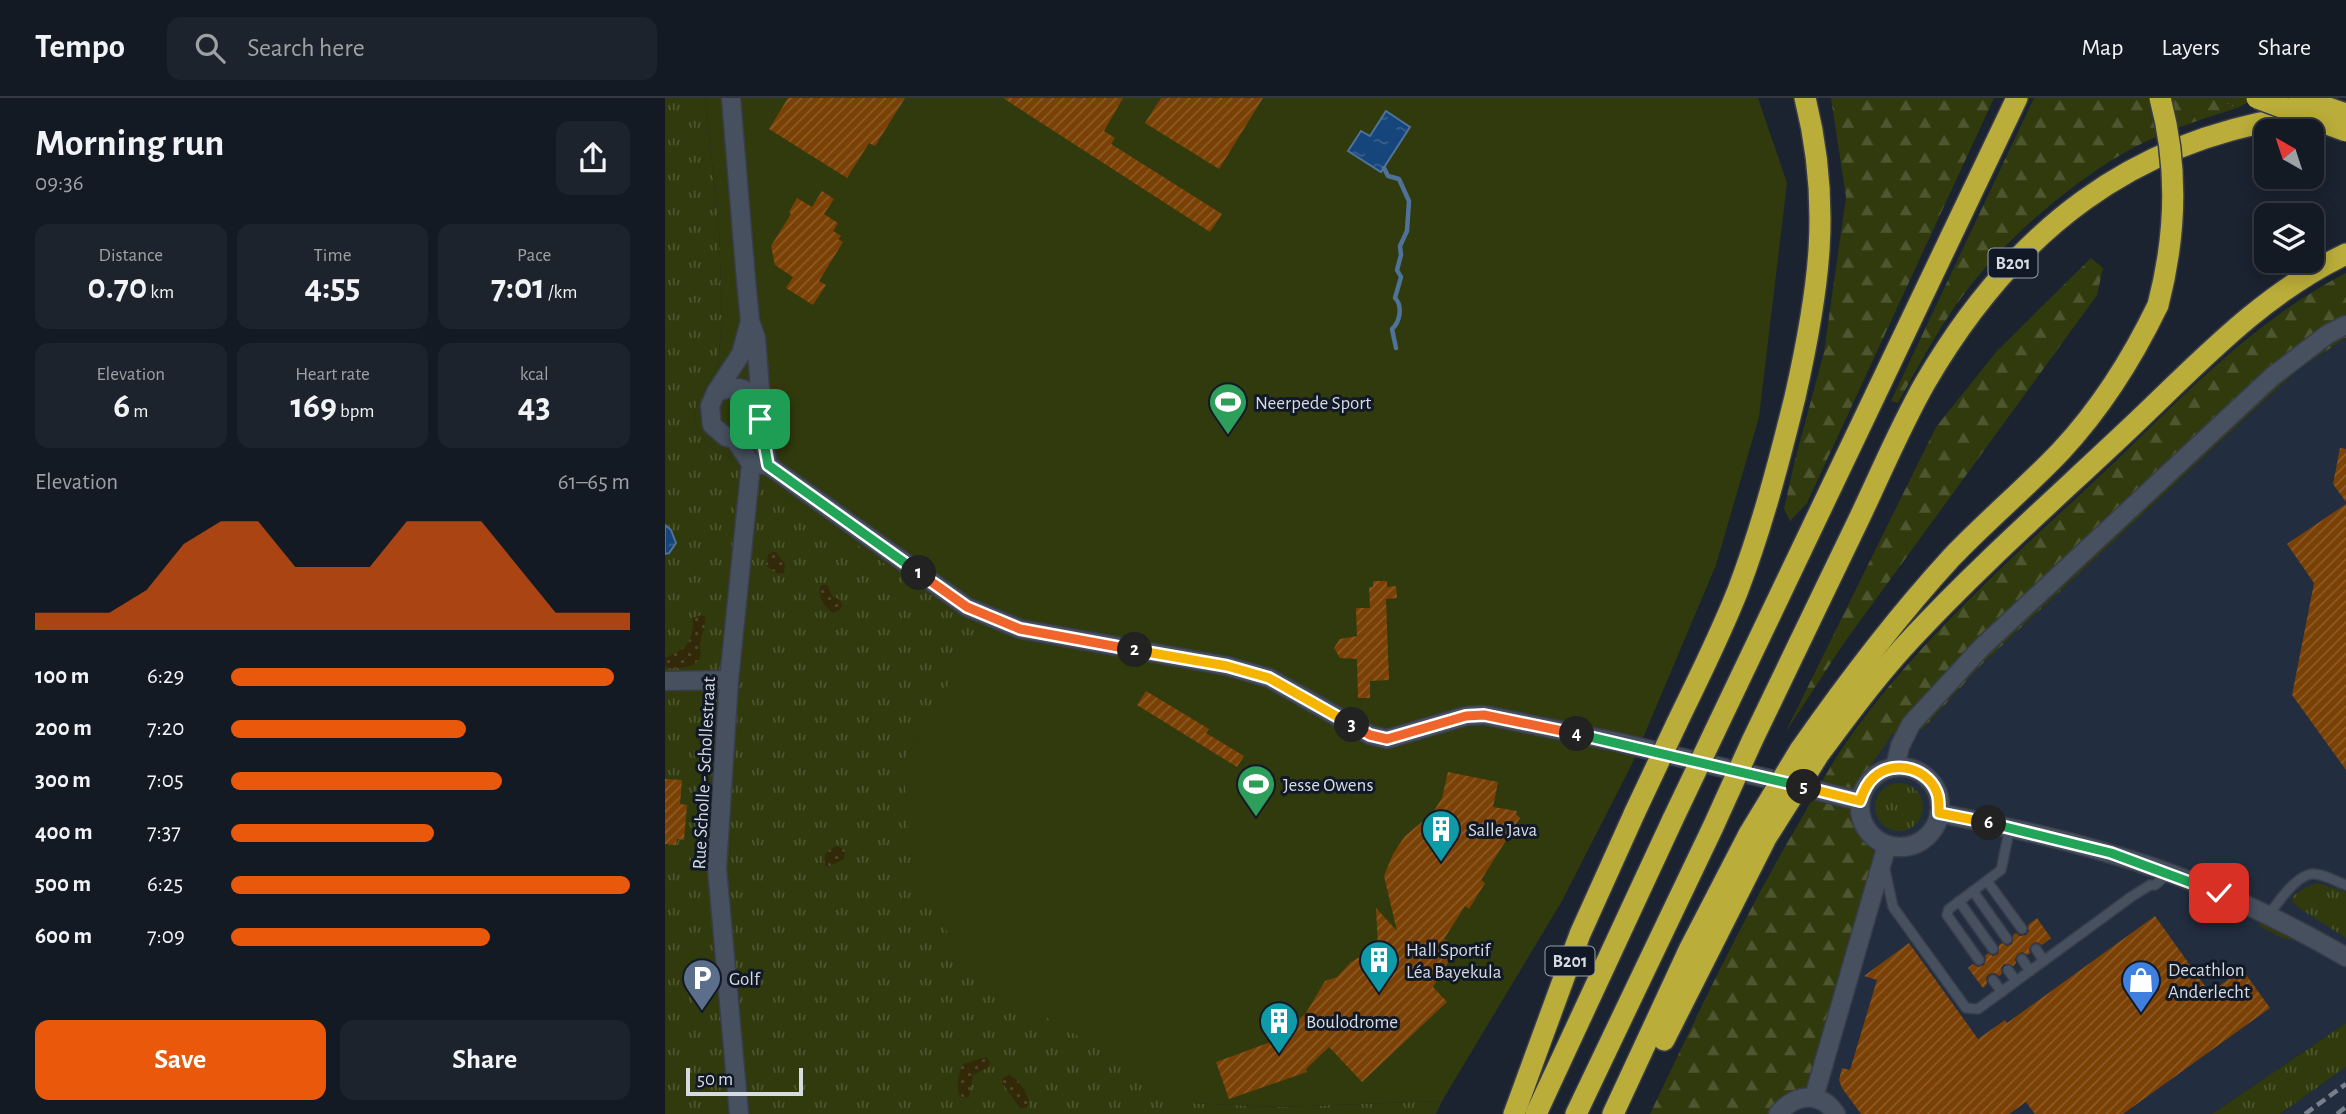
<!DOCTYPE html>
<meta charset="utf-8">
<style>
:root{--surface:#141a24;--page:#1d232c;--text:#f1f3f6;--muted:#9da1a6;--line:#333841;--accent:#ea580c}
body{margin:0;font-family:"Alegreya Sans",sans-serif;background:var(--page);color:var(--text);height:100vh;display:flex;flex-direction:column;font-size:26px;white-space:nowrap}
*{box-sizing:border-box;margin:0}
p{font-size:23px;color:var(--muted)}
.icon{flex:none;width:38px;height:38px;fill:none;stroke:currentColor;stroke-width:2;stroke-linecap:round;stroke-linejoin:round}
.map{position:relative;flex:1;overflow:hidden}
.side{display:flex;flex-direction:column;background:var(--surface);width:665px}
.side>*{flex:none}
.needle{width:46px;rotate:321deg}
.buttons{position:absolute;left:1589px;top:21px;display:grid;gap:14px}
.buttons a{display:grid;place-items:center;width:70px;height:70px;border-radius:14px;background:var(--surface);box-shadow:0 4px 18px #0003,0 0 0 2px var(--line);font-size:35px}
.scale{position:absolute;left:21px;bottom:18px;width:117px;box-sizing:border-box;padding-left:7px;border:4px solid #d5dae3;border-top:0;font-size:19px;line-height:24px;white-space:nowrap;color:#d5dae3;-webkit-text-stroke:5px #121926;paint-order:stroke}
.pin{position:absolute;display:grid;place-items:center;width:60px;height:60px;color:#fff;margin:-30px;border-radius:14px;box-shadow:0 4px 10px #0006}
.km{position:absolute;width:35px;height:35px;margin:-18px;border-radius:50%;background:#222;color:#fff;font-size:19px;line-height:35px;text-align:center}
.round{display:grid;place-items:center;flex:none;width:74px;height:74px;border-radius:14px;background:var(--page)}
.summary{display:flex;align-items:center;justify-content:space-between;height:119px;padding:0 35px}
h1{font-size:38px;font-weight:700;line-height:52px}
.figures{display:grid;grid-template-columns:repeat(3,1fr);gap:10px;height:119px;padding:7px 35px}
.figures div{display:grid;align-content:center;border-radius:14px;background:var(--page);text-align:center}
.figures b{font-size:35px;font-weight:700}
.figures small{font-size:19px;font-weight:400}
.figures p{font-size:19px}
.chart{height:196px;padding:14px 35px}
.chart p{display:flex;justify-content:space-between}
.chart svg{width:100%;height:126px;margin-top:7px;fill:var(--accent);opacity:.7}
.primary-button{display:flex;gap:14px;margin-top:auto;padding:14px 35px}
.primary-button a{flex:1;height:80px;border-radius:14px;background:var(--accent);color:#fff;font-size:28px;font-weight:700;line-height:80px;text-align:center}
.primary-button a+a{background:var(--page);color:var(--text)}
ul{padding:0 35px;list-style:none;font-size:23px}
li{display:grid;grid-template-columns:112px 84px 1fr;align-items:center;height:52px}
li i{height:18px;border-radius:9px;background:var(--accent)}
header{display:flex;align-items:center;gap:42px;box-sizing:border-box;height:98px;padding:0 35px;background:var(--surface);border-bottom:2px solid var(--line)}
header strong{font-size:33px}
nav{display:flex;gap:38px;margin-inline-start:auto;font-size:24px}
.search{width:490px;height:63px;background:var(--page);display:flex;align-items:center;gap:18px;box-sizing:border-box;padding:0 24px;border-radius:14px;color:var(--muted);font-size:26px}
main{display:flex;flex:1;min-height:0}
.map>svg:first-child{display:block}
.built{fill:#222d3f}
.grass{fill:url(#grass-tufts)}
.forest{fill:url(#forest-firs)}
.sand{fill:url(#sand-dots)}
.pitch{fill:#313a0d}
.water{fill:url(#water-ripples);stroke:#4f729a;stroke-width:2}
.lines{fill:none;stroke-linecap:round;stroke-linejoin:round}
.stream{stroke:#4f729a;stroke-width:4.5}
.building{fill:url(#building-hatch)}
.service-casing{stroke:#383d49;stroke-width:12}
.minor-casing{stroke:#383d49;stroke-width:21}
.motorway-casing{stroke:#383d49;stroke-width:24}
.service{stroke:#47505f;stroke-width:9}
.minor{stroke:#47505f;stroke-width:18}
.motorway{stroke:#baad39;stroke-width:21}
.rail{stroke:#797f8a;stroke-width:4.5;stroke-dasharray:10 5;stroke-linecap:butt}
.motorway-bridge-casing{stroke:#383d49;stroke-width:24;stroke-linecap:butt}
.motorway-bridge{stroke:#baad39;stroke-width:21}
.split-1-casing{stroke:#fff;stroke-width:14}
.split-2-casing{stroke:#fff;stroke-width:14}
.split-3-casing{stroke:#fff;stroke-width:14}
.split-4-casing{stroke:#fff;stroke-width:14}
.split-5-casing{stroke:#fff;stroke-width:14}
.split-6-casing{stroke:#fff;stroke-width:14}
.split-7-casing{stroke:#fff;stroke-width:14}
.split-1{stroke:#22a559;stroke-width:9}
.split-2{stroke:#f0652b;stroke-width:9}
.split-3{stroke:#f5b400;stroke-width:9}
.split-4{stroke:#f0652b;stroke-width:9}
.split-5{stroke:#22a559;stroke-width:9}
.split-6{stroke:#f5b400;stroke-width:9}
.split-7{stroke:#22a559;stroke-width:9}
.labels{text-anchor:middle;stroke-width:6;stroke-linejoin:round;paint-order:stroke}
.shield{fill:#121926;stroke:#9aa0aa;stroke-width:2}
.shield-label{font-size:18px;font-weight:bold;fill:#d5dae3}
.poi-label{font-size:19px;fill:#d5dae3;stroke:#121926;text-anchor:start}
.street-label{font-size:19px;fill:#d5dae3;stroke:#121926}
</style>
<header>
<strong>Tempo</strong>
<div class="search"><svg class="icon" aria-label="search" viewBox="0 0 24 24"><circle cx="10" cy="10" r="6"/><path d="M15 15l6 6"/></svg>Search here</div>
<nav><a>Map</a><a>Layers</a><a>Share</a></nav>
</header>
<main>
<section class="side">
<div class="summary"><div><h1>Morning run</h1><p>09:36</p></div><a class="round"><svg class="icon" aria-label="share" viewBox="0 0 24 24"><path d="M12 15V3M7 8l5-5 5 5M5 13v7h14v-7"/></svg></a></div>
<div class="figures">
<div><p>Distance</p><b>0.70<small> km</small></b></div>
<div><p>Time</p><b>4:55</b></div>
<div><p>Pace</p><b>7:01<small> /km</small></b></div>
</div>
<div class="figures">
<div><p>Elevation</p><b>6<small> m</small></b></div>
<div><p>Heart rate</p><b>169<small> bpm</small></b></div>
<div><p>kcal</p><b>43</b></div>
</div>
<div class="chart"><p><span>Elevation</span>61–65 m</p>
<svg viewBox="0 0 160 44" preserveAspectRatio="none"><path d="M0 44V38L10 38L20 38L30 30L40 14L50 6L60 6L70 22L80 22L90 22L100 6L110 6L120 6L130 22L140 38L150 38L160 38V44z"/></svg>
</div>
<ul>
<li><b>100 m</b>6:29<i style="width:96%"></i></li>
<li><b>200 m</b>7:20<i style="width:59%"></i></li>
<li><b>300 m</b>7:05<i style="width:68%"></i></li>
<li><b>400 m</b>7:37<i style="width:51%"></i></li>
<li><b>500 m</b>6:25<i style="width:100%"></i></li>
<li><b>600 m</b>7:09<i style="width:65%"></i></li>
</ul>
<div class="primary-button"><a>Save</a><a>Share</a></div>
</section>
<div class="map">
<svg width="1681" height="1016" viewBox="0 0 1681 1016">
<defs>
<pattern id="grass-tufts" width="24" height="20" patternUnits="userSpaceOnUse" patternTransform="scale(1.75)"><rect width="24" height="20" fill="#313a0d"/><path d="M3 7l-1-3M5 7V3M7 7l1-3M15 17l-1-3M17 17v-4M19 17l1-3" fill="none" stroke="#4e5630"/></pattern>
<pattern id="forest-firs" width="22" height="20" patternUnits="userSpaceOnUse" patternTransform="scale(1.75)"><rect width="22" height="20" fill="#313a0d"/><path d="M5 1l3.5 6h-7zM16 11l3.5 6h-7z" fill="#4e5630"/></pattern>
<pattern id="sand-dots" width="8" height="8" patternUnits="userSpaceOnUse" patternTransform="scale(1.75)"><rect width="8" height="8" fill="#312908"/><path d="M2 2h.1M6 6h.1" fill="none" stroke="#4e472c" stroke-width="1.8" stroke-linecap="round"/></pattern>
<pattern id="water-ripples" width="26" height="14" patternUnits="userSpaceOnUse" patternTransform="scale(1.75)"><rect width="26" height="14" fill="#15457a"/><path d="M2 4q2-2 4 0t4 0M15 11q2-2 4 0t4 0" fill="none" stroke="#365f8d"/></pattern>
<pattern id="building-hatch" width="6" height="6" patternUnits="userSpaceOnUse" patternTransform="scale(1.75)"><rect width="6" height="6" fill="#7a4004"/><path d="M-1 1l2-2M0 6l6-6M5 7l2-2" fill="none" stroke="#8c5b28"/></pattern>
</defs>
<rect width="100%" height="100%" fill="#1b2230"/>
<g class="built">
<path d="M1681 240V925L1547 1016H1107L1199 740 1191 727 1188 708 1194 683 1227 636 1258 631 1315 568 1587 314 1635 270Z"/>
<path d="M1681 969V1016H1615Z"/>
</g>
<g class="grass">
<path d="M0 0H40L54 131 57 221 53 267 32 304 29 328 46 349 317 530 238 663 525 1005 614 1009 777 1003 771 1016H0Z"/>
<path d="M1548 0H1592L1572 10Z"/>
<circle cx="1234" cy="709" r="24"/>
<path d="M1652 785 1681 794V840L1634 810 1627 803 1628 798 1641 789Z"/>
<path d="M1596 823 1639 845 1617 840 1594 828Z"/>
<path d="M1681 925V969L1615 1016H1547Z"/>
</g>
<g class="forest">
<path d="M1166 0H1329L1142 405 1125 423 1119 411 1129 366 1159 254 1181 99Z"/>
<path d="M1369 0H1548L1572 10C1536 21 1501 33 1468 50 1412 80 1349 134 1309 183 1279 220 1256 263 1233 305L1226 303Z"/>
<path d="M1426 160 1438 170 1432 197 1179 545 1120 635 1271 329 1332 253Z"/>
<path d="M1681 175V240L1635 270 1587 314 1315 568 1258 631 1227 636C1200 680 1166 702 1209 752L1198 803 1146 991 1107 1016H985C1032 917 1079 818 1135 723 1149 698 1163 671 1180 646 1255 538 1358 451 1453 361 1523 293 1593 220 1681 175Z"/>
</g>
<g class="sand">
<path d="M107 454H111L120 466 119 475H111L101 467 103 457Z"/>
<path d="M158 487H162L167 498 175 502 177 508 174 512 168 515C159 509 153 499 155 489Z"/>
<path d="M36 517 40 519C41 529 38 532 36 541 34 547 37 554 35 559 31 570 13 571 3 570L0 567V560C22 550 28 546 28 520Z"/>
<path d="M172 748 180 752 179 761 163 769 160 767C157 756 163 752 172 748Z"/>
<path d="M321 959 325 964 324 969 308 977 304 999 296 1000C290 991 293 975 298 966Z"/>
<path d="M343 977C354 980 362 994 364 1005L362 1010H355L337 985V981Z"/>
</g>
<path class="pitch" d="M40 0H1093L1122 85 1094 319 1051 467 967 666 897 803 777 1003 614 1009 525 1005 307 875 247 775 238 663 316 530 46 349 29 328 32 304 53 267 57 221 54 131Z"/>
<g class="water">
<path d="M721 13 745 29 716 74 683 53 696 33 705 38Z"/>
<path d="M0 427 6 432 11 445 4 455 0 456Z"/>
</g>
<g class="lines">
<path class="stream" d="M719 70 723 78 734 81 744 103 742 133 735 148 736 157 732 172 736 179 730 200C738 208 735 224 727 231L731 250"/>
</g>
<g class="building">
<path d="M123 0H240L210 48 204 45 182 80 104 31Z"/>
<path d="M338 0H458L439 33 450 40 446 46 557 116 545 134Z"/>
<path d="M496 0H598L554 71 480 25Z"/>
<path d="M157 93 169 101 159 116 173 125 168 133 176 138 173 141 178 144 154 183 161 187 148 207 121 190 128 179 110 167 106 148 126 116 124 114 132 100 147 109Z"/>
<path d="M1675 350 1681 351V404L1668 386Z"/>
<path d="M1681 406V672L1627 597 1649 485 1622 446Z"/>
<path d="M708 483H722V489L731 488 732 500 721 501 724 582 705 583V600H693L692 561 675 560 669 550 675 541 692 538 691 510H705L704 489H708Z"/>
<path d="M481 593 544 631 541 635 579 658 572 669 472 607Z"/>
<path d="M783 674 833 684 828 709 852 713 851 716 855 720 816 782 820 785 804 811 800 808 779 841 792 849 768 889 782 904 697 984 664 949 641 971 642 974 564 1001 551 964 611 942 641 915 660 883 672 879 686 864 713 849 711 810 732 833 719 778 728 756 740 738 757 724 761 726 777 700Z"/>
<path d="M0 681 17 682 15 706 22 707 19 742 12 741 11 747 0 746Z"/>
<path d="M1490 818 1545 895 1577 871 1605 910 1458 1016H1370L1361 1004 1344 1016H1196L1177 990 1174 982 1177 970 1185 972 1212 882 1199 878 1244 845 1313 941 1340 922 1342 925Z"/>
<path d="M1372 820 1386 840 1377 847 1371 844 1367 846 1364 851 1365 855 1363 857 1357 854 1353 856 1350 861 1351 865 1348 868 1339 866 1336 870 1337 876 1334 878 1330 875 1324 876 1321 880 1322 886 1318 890 1303 870 1308 866 1314 869 1319 867 1321 862 1320 858 1323 855 1328 858 1333 856 1334 847 1337 845 1342 848 1347 846 1348 837 1351 835 1355 838 1361 837 1364 833 1363 827Z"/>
</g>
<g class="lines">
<defs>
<g id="service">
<path d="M1220 772 1228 809 1301 910 1313 911 1466 799 1485 787H1490L1504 775"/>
<path d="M1322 783 1357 831"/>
<path d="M1308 793 1342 841"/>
<path d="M1294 803 1328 851"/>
<path d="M1604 817C1612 805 1633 775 1649 776 1659 776 1672 784 1681 787"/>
<path d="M1371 851 1379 863"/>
<path d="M1357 861 1365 873"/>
<path d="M1314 862 1282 817 1284 811 1336 772 1345 729"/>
<path d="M1343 872 1351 883"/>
<path d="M1328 882 1337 894"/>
</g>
<g id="minor">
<path d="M66 0 81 182 85 223 91 240 95 291 93 303 96 312 92 329 86 335 70 341 61 339 47 327 45 308 51 294C69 288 81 287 93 303"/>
<path d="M51 294 76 256 85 223"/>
<path d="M95 321 103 367"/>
<path d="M70 341 86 366 64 582 52 770 74 1016"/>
<path d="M86 366 103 367 302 509 355 531 562 568 604 580 705 637 722 641 801 618 819 617 952 644 1195 703"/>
<path d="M0 583 64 582"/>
<path d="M1230 669 1235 648 1246 626 1317 549 1608 278 1663 236 1681 227"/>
<circle cx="1235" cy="709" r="40"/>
<path d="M1274 715C1332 727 1390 739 1446 756 1529 780 1607 816 1681 859"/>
<path d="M1149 999 1222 747"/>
<path d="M1113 1016C1130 996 1155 992 1171 1016"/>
</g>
<g id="motorway">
<path d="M1011 627C1032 583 1055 538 1073 492 1097 429 1114 364 1130 299 1154 193 1167 107 1140 0"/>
<path d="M1049 635 1352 0"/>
<path d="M1087 643C1123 569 1158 496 1193 423 1215 377 1235 329 1260 285 1348 134 1468 38 1644 17"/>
<path d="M1135 652C1181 586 1231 520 1286 460 1321 423 1361 390 1396 353 1437 309 1467 261 1493 207"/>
<path d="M1154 656C1184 616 1213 576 1247 540 1315 467 1391 400 1464 331 1532 267 1595 197 1681 156"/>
<path d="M999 942 1101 740"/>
<path d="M849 1016 915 836 970 714"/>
<path d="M871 1016 1008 721"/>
<path d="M911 1016 1048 729"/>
<path d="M948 1016 1025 850 1084 736"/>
</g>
</defs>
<use href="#service" class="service-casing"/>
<use href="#minor" class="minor-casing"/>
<use href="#motorway" class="motorway-casing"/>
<use href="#service" class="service"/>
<use href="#minor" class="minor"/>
<use href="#motorway" class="motorway"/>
<g class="rail">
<path d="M1640 1016 1681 986"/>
<path d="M1672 1016 1681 1009"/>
</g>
<defs>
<g id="motorway-bridge">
<path d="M1592 0 1681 33"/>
<path d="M1634 0 1681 16"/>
<path d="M1493 207C1511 138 1514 70 1495 0"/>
<path d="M970 714 1011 627"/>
<path d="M1008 721 1049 635"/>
<path d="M1048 729 1087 643"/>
<path d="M1084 736 1135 652"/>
<path d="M1101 740 1154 656"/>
</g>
</defs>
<use href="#motorway-bridge" class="motorway-bridge-casing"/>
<use href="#motorway-bridge" class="motorway-bridge"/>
</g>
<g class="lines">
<defs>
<path id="split-1" d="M95 321 103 367 254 475"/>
<path id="split-2" d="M254 475 302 509 355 531 470 552"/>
<path id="split-3" d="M470 552 562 568 604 580 687 627"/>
<path id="split-4" d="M687 627 705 637 722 641 801 618 819 617 912 636"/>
<path id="split-5" d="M912 636 1139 689"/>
<path id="split-6" d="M1139 689 1195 703C1198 694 1202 685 1209 679 1230 660 1266 671 1273 698 1274 703 1274 710 1274 715L1324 725"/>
<path id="split-7" d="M1324 725 1446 755 1554 795"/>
</defs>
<use href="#split-1" class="split-1-casing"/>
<use href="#split-2" class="split-2-casing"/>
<use href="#split-3" class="split-3-casing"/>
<use href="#split-4" class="split-4-casing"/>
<use href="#split-5" class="split-5-casing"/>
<use href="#split-6" class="split-6-casing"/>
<use href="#split-7" class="split-7-casing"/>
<use href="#split-1" class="split-1"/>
<use href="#split-2" class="split-2"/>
<use href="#split-3" class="split-3"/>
<use href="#split-4" class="split-4"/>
<use href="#split-5" class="split-5"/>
<use href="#split-6" class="split-6"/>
<use href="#split-7" class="split-7"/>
</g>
<defs>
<symbol id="stadium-pin" viewBox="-11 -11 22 30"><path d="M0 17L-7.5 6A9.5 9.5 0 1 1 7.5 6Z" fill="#2e9e5b" stroke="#121926"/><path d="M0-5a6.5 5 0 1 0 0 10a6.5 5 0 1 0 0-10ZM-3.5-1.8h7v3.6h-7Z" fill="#fff"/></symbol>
<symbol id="building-pin" viewBox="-11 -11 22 30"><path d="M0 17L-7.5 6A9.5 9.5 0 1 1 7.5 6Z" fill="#0f9aa8" stroke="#121926"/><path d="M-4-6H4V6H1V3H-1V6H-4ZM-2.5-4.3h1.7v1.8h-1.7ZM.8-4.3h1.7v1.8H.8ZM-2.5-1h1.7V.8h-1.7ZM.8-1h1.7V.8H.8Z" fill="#fff"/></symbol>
<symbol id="parking-pin" viewBox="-11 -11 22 30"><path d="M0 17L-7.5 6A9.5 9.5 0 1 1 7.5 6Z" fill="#5c6f8a" stroke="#121926"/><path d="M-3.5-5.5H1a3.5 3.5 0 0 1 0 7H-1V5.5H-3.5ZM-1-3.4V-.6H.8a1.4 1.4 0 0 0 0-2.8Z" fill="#fff"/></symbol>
<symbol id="shop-pin" viewBox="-11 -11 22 30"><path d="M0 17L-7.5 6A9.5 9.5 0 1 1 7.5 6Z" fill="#3f7fe0" stroke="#121926"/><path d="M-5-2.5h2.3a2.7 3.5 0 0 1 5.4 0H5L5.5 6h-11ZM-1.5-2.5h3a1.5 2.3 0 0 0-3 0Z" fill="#fff"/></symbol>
</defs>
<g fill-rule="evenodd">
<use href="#stadium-pin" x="541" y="282" width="44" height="60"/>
<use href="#stadium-pin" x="569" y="664" width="44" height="60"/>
<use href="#building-pin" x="754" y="709" width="44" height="60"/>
<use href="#building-pin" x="692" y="840" width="44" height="60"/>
<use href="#parking-pin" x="15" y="858" width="44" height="60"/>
<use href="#shop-pin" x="1454" y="860" width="44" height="60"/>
<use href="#building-pin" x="592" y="901" width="44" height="60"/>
</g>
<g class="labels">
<g class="shield">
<rect x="1323.5" y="150.5" width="49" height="29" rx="5"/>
<rect x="880.5" y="848.5" width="49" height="29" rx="5"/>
</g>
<g class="shield-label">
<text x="1348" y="171">B201</text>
<text x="905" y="869">B201</text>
</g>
<g class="poi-label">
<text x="590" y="311">Neerpede Sport</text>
<text x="618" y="693">Jesse Owens</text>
<text x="803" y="738">Salle Java</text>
<text x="741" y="858">Hall Sportif<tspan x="741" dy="22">Léa Bayekula</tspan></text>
<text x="1503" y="878">Decathlon<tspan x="1503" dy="22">Anderlecht</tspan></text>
<text x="64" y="887">Golf</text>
<text x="641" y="930">Boulodrome</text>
</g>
<g class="street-label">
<text transform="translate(38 675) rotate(-87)" y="7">Rue Scholle - Schollestraat</text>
</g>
</g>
</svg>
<div class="buttons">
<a><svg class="needle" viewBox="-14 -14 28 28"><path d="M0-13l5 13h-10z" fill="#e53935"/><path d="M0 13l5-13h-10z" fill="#9da1a6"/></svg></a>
<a><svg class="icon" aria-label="layers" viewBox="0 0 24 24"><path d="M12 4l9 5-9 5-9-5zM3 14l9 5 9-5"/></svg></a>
</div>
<div class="scale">50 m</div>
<div class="pin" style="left:95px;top:321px;background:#1e9e55"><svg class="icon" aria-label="arrive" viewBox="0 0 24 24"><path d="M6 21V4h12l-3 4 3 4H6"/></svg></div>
<div class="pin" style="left:1554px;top:795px;background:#d93025"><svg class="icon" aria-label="check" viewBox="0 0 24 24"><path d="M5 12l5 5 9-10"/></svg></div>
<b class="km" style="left:254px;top:475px">1</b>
<b class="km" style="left:470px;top:552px">2</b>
<b class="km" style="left:687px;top:627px">3</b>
<b class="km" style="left:912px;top:636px">4</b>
<b class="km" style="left:1139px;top:689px">5</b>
<b class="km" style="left:1324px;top:725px">6</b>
</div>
</main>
